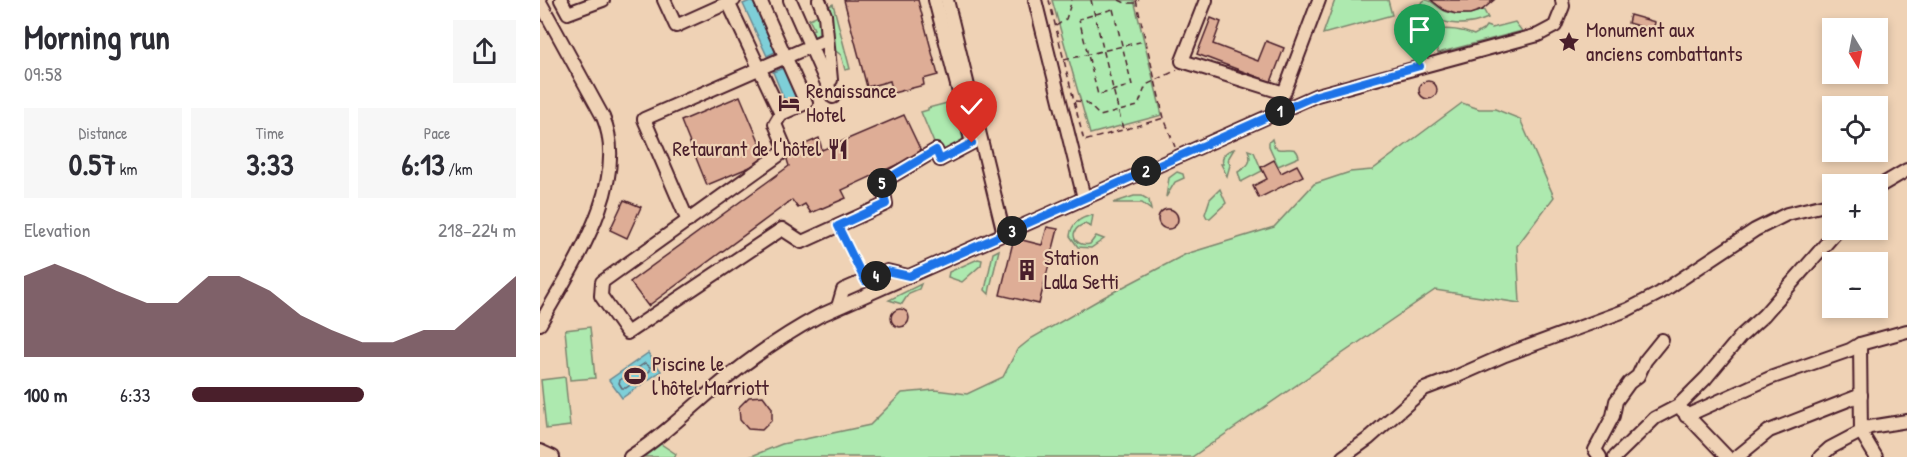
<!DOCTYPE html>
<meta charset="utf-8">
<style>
:root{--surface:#fff;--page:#f7f7f7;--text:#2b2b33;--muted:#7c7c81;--accent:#4a1f2b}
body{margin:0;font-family:"Patrick Hand",sans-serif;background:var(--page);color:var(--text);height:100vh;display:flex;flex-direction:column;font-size:22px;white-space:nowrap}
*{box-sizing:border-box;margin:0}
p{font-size:20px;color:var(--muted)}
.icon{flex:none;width:33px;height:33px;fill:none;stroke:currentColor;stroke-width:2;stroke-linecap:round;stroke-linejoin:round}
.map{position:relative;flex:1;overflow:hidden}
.drawer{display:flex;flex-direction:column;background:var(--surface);width:540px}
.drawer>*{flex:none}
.needle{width:39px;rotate:170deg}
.fabs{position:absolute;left:1282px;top:18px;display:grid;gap:12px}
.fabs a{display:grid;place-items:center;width:66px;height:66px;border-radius:0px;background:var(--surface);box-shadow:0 3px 9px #0003;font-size:30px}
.pin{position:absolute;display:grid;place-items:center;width:51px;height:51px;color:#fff;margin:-62px -26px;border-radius:50% 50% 50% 0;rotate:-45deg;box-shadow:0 0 6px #0007}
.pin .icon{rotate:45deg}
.km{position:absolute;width:30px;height:30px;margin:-15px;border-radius:50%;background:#222;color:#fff;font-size:16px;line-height:30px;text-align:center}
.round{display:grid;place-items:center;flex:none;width:63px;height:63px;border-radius:0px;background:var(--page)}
.headline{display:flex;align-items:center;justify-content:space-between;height:102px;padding:0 24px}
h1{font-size:33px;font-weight:800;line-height:45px}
.metrics{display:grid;grid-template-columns:repeat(3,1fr);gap:9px;height:102px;padding:6px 24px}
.metrics div{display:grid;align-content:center;border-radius:0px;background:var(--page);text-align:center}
.metrics b{font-size:30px;font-weight:800}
.metrics small{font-size:16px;font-weight:400}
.metrics p{font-size:16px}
.chart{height:168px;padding:12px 24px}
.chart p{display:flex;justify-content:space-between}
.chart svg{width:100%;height:108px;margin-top:6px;fill:var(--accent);opacity:.7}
ul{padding:0 24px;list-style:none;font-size:20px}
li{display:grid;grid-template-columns:96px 72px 1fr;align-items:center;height:45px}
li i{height:15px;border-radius:8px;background:var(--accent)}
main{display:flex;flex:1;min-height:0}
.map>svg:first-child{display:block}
.green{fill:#ade9af;stroke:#7c846d;stroke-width:1.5}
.water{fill:#7ecfd8;stroke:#698993;stroke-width:1.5}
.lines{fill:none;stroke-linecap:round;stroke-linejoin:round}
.shore{stroke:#5f6570;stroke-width:1.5}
.building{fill:#dead96;stroke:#4a1f2b;stroke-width:1.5}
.minor-casing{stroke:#4a1f2b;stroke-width:16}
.path{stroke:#4a1f2b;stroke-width:1.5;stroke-dasharray:6 4.5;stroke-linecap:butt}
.minor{stroke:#efd2b5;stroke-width:12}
.route-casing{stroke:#fff;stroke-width:12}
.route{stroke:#1a73e8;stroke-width:8}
.labels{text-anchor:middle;stroke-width:4.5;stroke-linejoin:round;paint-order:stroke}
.poi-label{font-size:21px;fill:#4a1f2b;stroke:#efd2b5;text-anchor:start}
</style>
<main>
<section class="drawer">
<div class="headline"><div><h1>Morning run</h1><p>09:58</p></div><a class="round"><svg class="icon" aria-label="share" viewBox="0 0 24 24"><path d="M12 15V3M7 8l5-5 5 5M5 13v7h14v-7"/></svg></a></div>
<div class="metrics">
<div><p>Distance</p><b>0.57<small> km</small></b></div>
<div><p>Time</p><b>3:33</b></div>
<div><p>Pace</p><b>6:13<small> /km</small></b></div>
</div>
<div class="chart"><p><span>Elevation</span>218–224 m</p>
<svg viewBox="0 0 160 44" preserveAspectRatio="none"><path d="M0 44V11L10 6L20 11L30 17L40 22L50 22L60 11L70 11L80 17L90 27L100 33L110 38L120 38L130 33L140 33L150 22L160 11V44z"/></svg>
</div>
<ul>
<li><b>100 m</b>6:33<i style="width:53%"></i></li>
</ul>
</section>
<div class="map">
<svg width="1367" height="457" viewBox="0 0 1367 457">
<rect width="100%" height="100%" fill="#efd2b5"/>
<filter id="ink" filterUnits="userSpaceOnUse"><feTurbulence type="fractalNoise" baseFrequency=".0167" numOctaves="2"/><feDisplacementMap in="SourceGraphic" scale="12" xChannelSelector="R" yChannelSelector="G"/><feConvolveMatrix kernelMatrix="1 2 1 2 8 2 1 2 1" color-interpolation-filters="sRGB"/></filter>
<g filter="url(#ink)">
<g class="green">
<path d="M512 0H594L622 115 550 134Z"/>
<path d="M795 0H848L852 15 783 34Z"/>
<path d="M885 0C892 0 895 5 901 9 915 17 930 15 943 9L948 18C925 28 894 27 881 3Z"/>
<path d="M293 4 310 69 305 70 301 55 293 49 285 8Z"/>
<path d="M278 15 280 24 279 34 270 39 267 32 274 29 269 19Z"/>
<path d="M883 16 888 20 890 27 896 30C907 28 923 30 934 35L943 30 946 26 952 28 975 22 982 31 898 53 895 44 889 45Z"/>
<path d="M415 101 423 138 419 146 399 155 381 112 388 110V108Z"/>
<path d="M922 103 939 109H955L980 119 1014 197 977 246 980 303 895 290 652 457H209L242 444 330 425 362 393 395 390 427 394 463 377 477 350 492 338 564 297 646 254 734 227 774 184 810 172 832 170Z"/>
<path d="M732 139 734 146 738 149C748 151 756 144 759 157L738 166 729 146V142Z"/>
<path d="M694 149 688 159 690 165 687 176 681 164H683C681 155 686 151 694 149Z"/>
<path d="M708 150 714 152 722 171 701 182 698 172C708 166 713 162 708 150Z"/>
<path d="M637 172 643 174 644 178 635 182 626 197 629 178Z"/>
<path d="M680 189 686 203 670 218H667L665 214 670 199Z"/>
<path d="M594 196H602L609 200 611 210 602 203H573Z"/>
<path d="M553 215 551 227 545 224C527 229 533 248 550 244L556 236 564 239 551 248 538 247 530 236C531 223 542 217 553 215Z"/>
<path d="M459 250 450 288 449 294 445 290 453 253Z"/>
<path d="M438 259 442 260 441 265 422 282 408 277 409 272Z"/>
<path d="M381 284 379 289 369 293 362 304 349 300Z"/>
<path d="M50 327 55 378 30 380 25 330Z"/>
<path d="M25 377 30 426 6 429 1 380Z"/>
<path d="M121 444 136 454 135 457H104Z"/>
</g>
<g class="water">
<path d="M212 0H217L239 50 227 56 203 4Z"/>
<path d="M246 67 259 96 245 101 233 72Z"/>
<path d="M108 353 121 371 82 398 69 380Z"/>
</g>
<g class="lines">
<path class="shore" d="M105 363 110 367V371L86 388H82L79 383 80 380Z"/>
</g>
<g class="building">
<path d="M304 0H378L398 75 383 79 384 85 353 93 350 81 327 87Z"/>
<path d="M891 0H954L942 10 930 14H916L904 10Z"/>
<path d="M1090 15 1115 22 1113 30 1088 23Z"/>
<path d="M671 18 681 22 673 44 718 61 726 41 744 48 731 82 657 54Z"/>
<circle cx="888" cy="90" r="9"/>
<path d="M200 96 227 160 167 185 141 121Z"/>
<path d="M364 115 382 153 302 190 306 198 271 213 265 204 258 208 252 200 108 306 90 282 249 166 245 153 279 138 282 150Z"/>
<path d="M734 160 741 173 757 165 763 176 719 198 713 186 727 179 721 167Z"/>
<path d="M84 200 101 207 87 238 70 230Z"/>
<circle cx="628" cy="219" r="10"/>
<path d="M507 227 518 229 499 304 460 295 474 238 502 245Z"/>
<circle cx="360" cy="318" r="9"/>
<path d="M223 396 232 408V420L222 430 208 429 200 420 199 407 209 397Z"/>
</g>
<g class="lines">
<defs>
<g id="minor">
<path d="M21 0 28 13 63 0"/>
<path d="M124 0 136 26 194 0"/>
<path d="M187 0 241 114"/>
<path d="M220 0 266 103 241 114 235 124 246 150 62 282 61 296 87 333 242 229 262 242 346 204 342 182 396 150 400 160 432 143 395 0"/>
<path d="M250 0 293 97"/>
<path d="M279 0 285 15 291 80"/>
<path d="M407 0 464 234"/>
<path d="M495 0 544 198"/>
<path d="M666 0 642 61 744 93 779 0"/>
<path d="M0 2 63 117C91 182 31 268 0 324"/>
<path d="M1338 187 1367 170"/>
<path d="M148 221 104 119 287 39"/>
<path d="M298 307 303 290 347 271 368 276"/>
<path d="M1320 344 1321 432 1336 457"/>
<path d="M1142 410 1187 457"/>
<path d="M1146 416 1230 378 1310 350 1320 344 1367 331"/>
<path d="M0 451 13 457"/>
<path d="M90 457C122 436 147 412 176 387 208 360 242 336 279 316L777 95 998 35 1015 26 1023 6 1022 0"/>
<path d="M803 457 828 439 884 389 913 378 965 355 1087 310 1120 293 1215 230 1247 214 1293 203"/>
<path d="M1060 457 1055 450 1073 416 1076 401 1089 383 1098 376 1105 361 1122 340"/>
<path d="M1075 457 1115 418 1138 406 1166 378 1201 336 1224 315 1298 230"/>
<path d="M1197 457 1229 431 1321 395"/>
<path d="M1280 457 1290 448 1330 427 1367 421"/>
</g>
</defs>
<use href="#minor" class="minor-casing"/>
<g class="path">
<path d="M509 0 544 141 624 118"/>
<path d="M551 0 583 129"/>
<path d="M579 0 585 3H596L599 0"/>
<path d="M596 0 624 118 635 147"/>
<path d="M573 9 592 85 558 95 539 19Z"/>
<path d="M516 26 526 19 532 0"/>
<path d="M524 60 604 41"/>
<path d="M535 101 546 102 560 116 598 106 606 85 637 70"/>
<path d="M303 236 320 272"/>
</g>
<use href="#minor" class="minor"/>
</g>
</g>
<g class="lines" filter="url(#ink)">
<defs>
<path id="route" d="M432 143 400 160 396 150 342 182 346 204 298 226 325 281 347 271 369 276 777 95 880 66"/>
</defs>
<use href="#route" class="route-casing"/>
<use href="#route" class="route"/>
</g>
<defs>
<symbol id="sight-bare" viewBox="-9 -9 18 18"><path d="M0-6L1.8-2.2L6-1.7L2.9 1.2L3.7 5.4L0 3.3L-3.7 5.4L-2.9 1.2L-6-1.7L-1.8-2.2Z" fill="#4a1f2b" stroke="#efd2b5" stroke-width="2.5" paint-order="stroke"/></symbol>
<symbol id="hotel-bare" viewBox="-9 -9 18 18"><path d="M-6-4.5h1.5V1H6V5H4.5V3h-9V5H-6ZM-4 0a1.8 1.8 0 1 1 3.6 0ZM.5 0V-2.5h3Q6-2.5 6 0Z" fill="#4a1f2b" stroke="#efd2b5" stroke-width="2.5" paint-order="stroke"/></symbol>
<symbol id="restaurant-bare" viewBox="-9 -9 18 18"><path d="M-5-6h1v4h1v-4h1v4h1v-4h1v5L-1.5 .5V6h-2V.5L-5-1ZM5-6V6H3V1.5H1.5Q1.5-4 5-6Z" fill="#4a1f2b" stroke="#efd2b5" stroke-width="2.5" paint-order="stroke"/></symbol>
<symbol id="building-bare" viewBox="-9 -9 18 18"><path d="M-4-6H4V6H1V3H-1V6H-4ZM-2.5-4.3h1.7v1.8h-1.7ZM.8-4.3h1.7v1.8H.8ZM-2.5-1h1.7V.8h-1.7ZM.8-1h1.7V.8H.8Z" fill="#4a1f2b" stroke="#efd2b5" stroke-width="2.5" paint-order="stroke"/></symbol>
<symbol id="stadium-bare" viewBox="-9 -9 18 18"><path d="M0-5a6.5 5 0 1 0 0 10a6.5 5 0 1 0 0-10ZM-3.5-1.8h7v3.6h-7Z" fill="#4a1f2b" stroke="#efd2b5" stroke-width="2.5" paint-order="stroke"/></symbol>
</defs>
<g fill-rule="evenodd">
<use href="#sight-bare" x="1014" y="27" width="30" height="30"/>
<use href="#hotel-bare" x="234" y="88" width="30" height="30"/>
<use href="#restaurant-bare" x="283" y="134" width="30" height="30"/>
<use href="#building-bare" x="472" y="255" width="30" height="30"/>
<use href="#stadium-bare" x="80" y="361" width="30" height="30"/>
</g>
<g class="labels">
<g class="poi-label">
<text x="1046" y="37">Monument aux<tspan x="1046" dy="24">anciens combattants</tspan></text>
<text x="266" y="98">Renaissance<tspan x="266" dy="24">Hotel</tspan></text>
<text x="281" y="156" text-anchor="end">Retaurant de l'hôtel</text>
<text x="504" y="265">Station<tspan x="504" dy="24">Lalla Setti</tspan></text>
<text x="112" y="371">Piscine le<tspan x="112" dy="24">l'hôtel Marriott</tspan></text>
</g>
</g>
</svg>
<div class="fabs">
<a><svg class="needle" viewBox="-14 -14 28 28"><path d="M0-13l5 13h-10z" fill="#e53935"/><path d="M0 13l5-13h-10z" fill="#7c7c81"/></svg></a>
<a><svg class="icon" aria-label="locate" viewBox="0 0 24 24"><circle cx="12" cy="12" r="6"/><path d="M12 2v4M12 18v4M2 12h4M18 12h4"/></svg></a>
<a>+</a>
<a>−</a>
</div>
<div class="pin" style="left:880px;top:66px;background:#1e9e55"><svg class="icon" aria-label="arrive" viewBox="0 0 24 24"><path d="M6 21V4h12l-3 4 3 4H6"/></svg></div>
<div class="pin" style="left:432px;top:143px;background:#d93025"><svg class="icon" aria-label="check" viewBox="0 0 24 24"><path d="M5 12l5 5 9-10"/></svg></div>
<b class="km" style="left:740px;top:111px">1</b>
<b class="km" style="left:606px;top:171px">2</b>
<b class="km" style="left:472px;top:231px">3</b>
<b class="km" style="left:336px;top:276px">4</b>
<b class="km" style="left:342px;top:183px">5</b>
</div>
</main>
